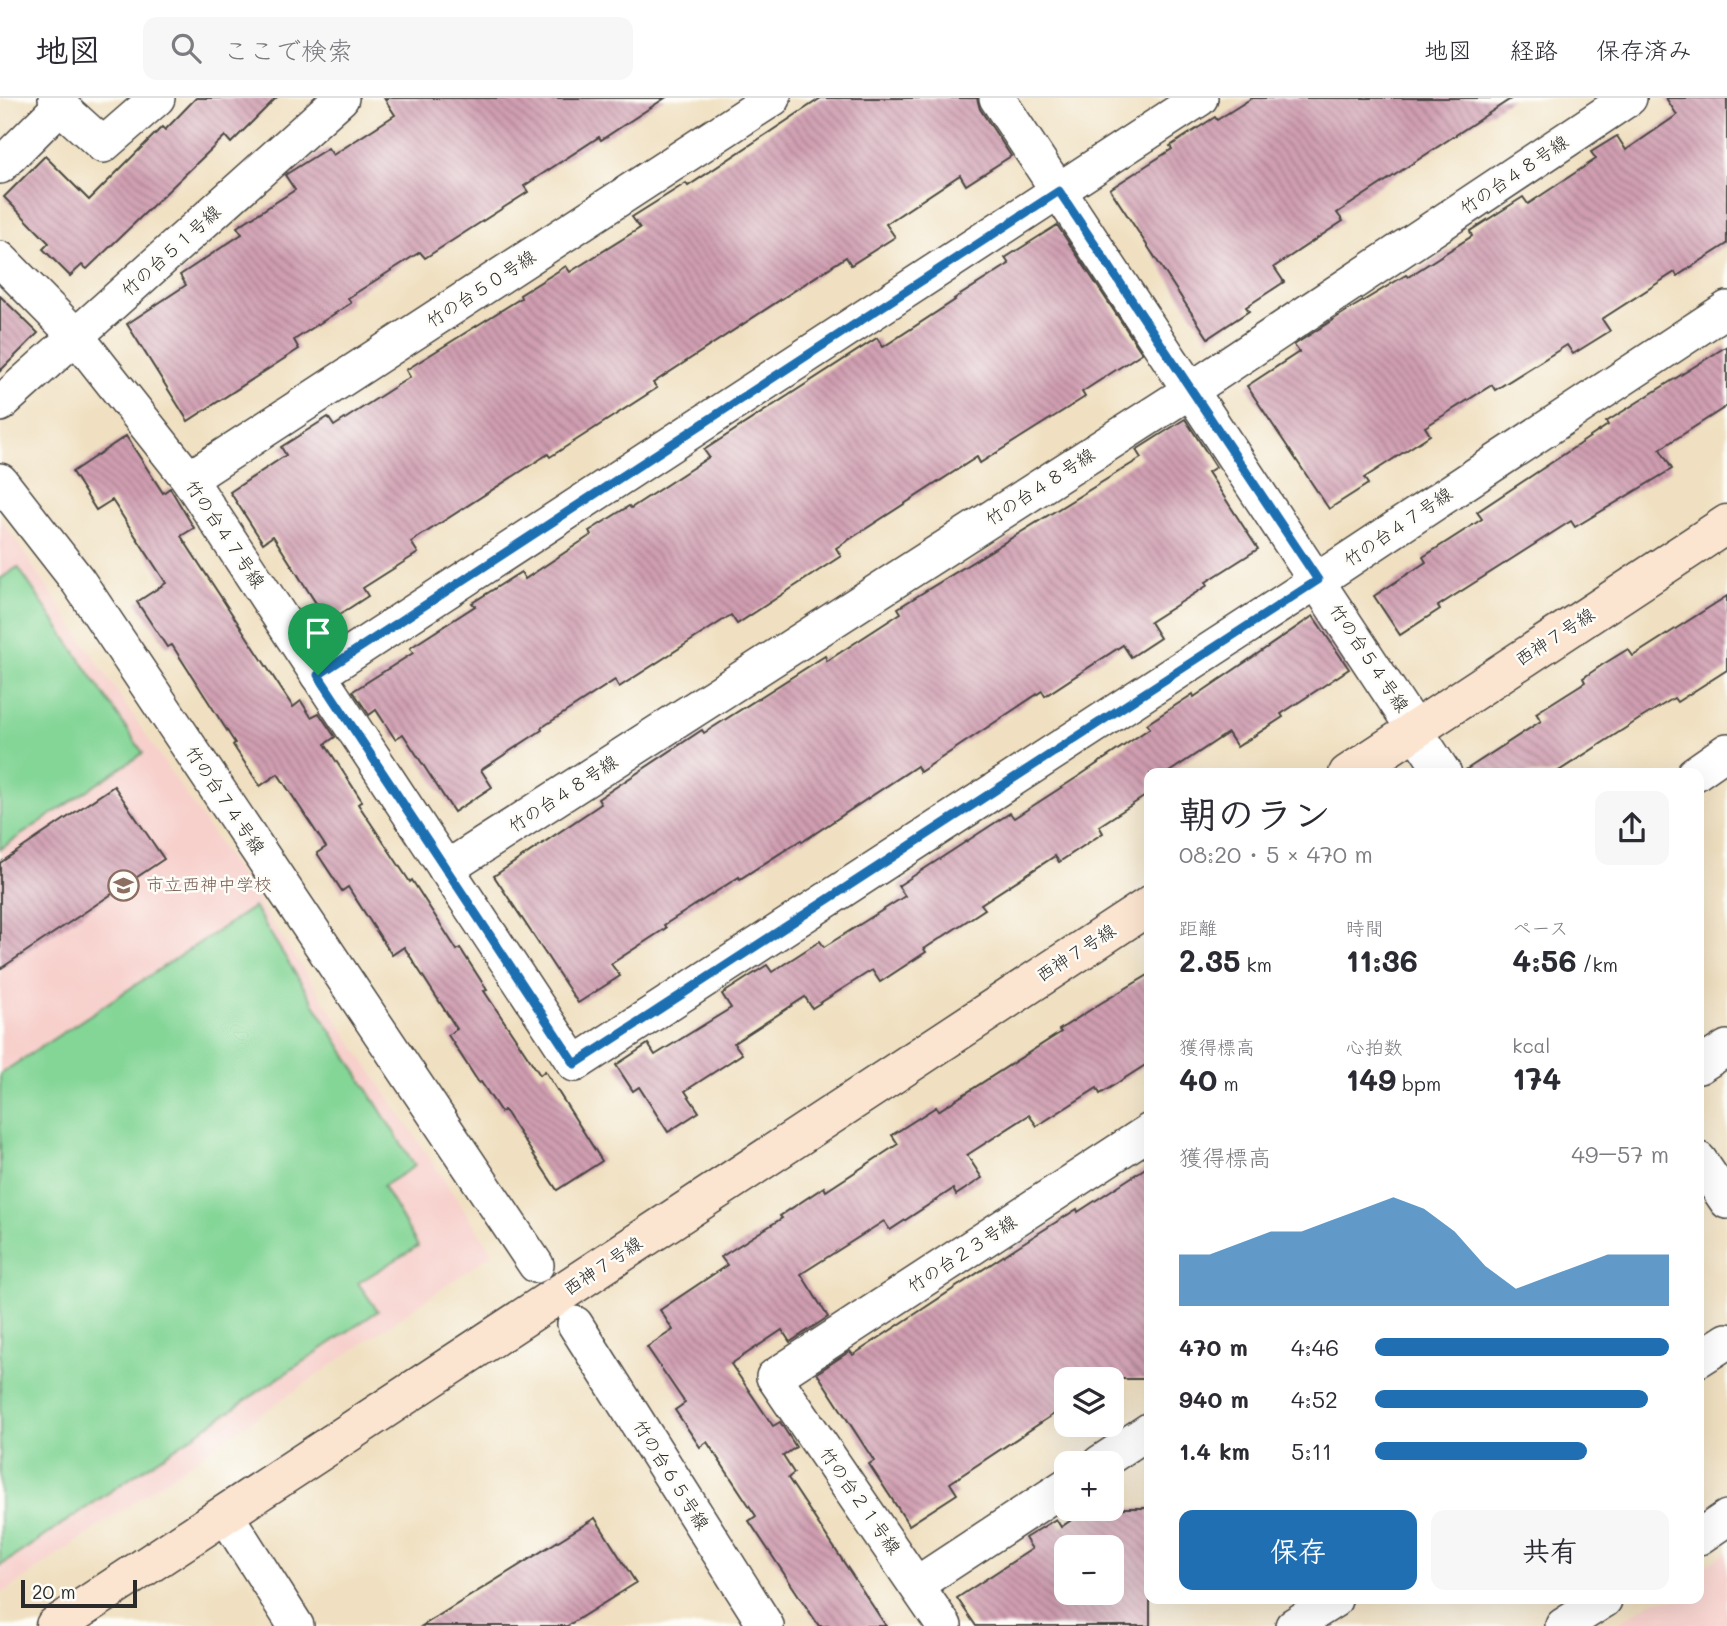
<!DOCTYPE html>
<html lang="ja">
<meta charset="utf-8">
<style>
:root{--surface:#fff;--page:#f7f7f7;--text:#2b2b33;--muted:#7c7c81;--line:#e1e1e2;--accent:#1f6fb2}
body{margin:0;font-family:Mali,"Klee One",sans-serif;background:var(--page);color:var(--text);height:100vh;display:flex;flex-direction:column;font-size:26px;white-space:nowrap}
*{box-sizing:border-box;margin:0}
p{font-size:23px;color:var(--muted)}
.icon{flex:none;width:38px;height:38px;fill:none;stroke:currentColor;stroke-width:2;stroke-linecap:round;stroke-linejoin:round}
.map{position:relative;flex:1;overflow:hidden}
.details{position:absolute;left:1144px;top:670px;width:560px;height:836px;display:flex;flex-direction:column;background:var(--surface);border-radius:14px;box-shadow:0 7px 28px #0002}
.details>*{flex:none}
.tools{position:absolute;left:1054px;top:1269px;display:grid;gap:14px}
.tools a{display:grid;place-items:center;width:70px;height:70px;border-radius:14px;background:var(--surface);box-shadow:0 7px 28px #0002;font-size:35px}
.scale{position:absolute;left:21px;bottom:18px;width:116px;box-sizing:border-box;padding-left:7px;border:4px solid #2b2b2b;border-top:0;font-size:19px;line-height:24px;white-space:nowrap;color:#2b2b2b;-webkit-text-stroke:5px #fdfcf7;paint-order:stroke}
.pin{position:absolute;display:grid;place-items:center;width:60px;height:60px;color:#fff;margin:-72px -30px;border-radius:50% 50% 50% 0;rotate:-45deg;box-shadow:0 0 7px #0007}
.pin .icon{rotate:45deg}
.round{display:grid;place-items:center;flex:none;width:74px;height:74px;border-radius:14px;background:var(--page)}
.head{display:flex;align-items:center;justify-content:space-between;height:119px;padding:0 35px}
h1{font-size:38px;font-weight:800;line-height:52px}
.metrics{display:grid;grid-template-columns:repeat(3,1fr);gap:10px;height:119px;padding:7px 35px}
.metrics div{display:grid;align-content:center}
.metrics b{font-size:30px;font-weight:800}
.metrics small{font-size:19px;font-weight:400}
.metrics p{font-size:19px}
.chart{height:196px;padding:14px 35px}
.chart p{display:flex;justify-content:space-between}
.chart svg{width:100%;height:126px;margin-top:7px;fill:var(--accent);opacity:.7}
.action{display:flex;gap:14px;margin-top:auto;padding:14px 35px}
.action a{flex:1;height:80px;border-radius:14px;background:var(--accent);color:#fff;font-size:28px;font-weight:800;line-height:80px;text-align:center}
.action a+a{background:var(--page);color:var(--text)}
ul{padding:0 35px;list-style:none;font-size:23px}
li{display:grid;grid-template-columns:112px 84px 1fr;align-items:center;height:52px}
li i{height:18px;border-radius:9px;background:var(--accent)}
header{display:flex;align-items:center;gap:42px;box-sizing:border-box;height:98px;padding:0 35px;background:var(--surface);border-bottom:2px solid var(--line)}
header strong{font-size:33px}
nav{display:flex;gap:38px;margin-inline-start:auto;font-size:24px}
.search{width:490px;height:63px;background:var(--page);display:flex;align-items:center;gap:18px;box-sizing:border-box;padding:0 24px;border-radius:14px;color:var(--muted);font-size:26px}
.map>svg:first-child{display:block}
.built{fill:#f7d0cc}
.green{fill:#84d697;stroke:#588061;stroke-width:2}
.building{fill:url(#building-back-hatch);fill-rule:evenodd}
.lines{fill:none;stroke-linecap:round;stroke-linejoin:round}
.street-casing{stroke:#494642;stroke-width:38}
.secondary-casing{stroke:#494642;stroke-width:41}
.street{stroke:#fff;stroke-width:35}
.secondary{stroke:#fce5d0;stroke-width:38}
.route-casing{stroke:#fff;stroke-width:14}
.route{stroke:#1f6fb2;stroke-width:9}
.labels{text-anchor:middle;stroke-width:5;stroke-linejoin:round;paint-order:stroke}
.street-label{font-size:18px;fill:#2b2b2b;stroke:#fdfcf7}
.education-label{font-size:18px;fill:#785e54;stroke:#fdfcf7;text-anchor:start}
</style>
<header>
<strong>地図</strong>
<div class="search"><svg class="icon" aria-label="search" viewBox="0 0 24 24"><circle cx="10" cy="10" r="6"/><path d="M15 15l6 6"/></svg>ここで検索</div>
<nav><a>地図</a><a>経路</a><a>保存済み</a></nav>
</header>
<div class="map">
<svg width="1727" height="1528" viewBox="0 0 1727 1528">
<defs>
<pattern id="building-back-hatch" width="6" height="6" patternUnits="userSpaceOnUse" patternTransform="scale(1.75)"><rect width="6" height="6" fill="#d09eb1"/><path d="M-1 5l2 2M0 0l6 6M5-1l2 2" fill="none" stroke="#a98190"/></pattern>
</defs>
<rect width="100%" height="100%" fill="#fdfcf7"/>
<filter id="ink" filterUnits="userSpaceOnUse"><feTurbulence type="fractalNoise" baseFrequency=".0143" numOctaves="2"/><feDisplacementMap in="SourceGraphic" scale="14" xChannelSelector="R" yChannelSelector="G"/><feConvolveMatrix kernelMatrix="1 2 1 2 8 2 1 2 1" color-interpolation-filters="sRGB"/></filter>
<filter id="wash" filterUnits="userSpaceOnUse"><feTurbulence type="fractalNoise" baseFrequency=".00686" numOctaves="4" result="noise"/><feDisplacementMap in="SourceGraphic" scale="28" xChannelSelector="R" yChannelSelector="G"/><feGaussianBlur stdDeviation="1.57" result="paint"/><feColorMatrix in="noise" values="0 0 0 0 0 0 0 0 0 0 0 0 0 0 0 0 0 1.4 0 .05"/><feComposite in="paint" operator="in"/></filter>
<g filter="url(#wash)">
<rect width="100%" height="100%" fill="#f0e0c1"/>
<g class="built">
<path d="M0 419 493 1155 0 1497Z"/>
<path d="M1727 1454V1528H1614L1654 1502H1699V1472Z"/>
</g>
<g class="green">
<path d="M18 469 143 655 0 751V481Z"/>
<path d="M254 809 415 1068 383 1088 418 1148 358 1185 378 1213 0 1468V976Z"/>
</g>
<g id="blocks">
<g class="building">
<path d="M196 0H276L231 45 225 38 87 171 82 167 70 178 43 151 49 145 4 99 45 58 89 102 162 29 165 32Z"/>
<path d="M384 0H665L601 42 599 39 524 88 528 94 425 160 420 154 348 200 351 205 294 242 299 251 188 323 127 226 186 187 180 177 242 136 237 129 295 92 285 77 328 50 333 57 395 17Z"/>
<path d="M821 0H977L980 11 1011 58 966 87 960 77 886 126 895 139 851 167 846 159 653 285 657 290 550 359 548 356 411 444 418 455 363 490 368 498 328 524 273 438 263 445 230 394 286 357 281 349 328 319 334 328 410 279 406 272 521 200 520 197 566 168 570 174 640 130 632 119 686 85 688 88Z"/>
<path d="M1252 0H1512L1337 115 1343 123 1274 169 1284 184 1246 209 1249 213 1208 240 1110 91 1172 51 1170 48 1215 19 1217 22Z"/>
<path d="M1666 0H1727V146L1677 178 1675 174 1602 221 1610 233 1573 256 1567 247 1495 292 1492 287 1425 329 1430 337 1364 380 1368 386 1329 411 1247 288 1299 254 1294 247 1345 214 1406 177 1408 179 1472 138 1470 133 1523 99 1528 106 1596 61 1591 54 1617 38 1626 52 1677 17Z"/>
<path d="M1057 127 1142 255 1082 294 1085 299 980 365 977 359 836 450 841 458 737 526 731 517 619 589 615 582 541 630 542 632 481 672 492 689 454 714 403 636 395 641 376 612 369 617 353 593 413 555 410 550 475 508 472 505 521 474 525 481 591 437 589 433 629 408 631 410 709 359 704 352 877 240 883 249 955 202 954 201 1009 166 1005 160Z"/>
<path d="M0 198 38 235 0 273Z"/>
<path d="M1727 248V308L1660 351 1672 371 1575 429 1571 423 1438 508 1440 511 1400 537 1374 498 1426 464 1423 459 1482 421 1477 414 1608 327 1606 324Z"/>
<path d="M1185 321 1216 369 1208 374 1258 451 1206 484 1208 487 1150 524 1160 540 1131 559 1123 547 1045 598 1042 593 920 674 917 668 802 744 801 742 740 781 739 779 664 827 666 830 611 866 620 878 578 905 494 778 601 706 598 701 702 632 704 635 825 558 827 563 901 515 898 510 1141 360 1136 352Z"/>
<path d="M126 338 163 395 170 390 194 430 181 438 293 609 301 603 311 619 319 615 335 639 325 646 362 703 358 706 410 784 412 782 457 852 460 850 487 892 484 893 540 977 545 973 602 1063 557 1092 504 1012 501 1014 481 984 479 985 448 937 457 931 404 849 392 857 348 789 342 793 317 755 326 749 278 676 260 688 233 647 235 645 172 547 167 549 137 504 166 485 112 402 96 412 72 374Z"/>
<path d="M1727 498V572L1677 604 1674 600 1638 622 1554 676H1464V673L1541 623 1536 615 1585 584 1583 580 1602 567 1628 551 1633 558Z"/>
<path d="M1313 518 1349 571 1281 616 1283 619 1237 649 1228 635 1166 676H1150V695L1099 728 1103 735 1059 764 1055 758 981 806 985 811 924 851 926 854 880 884 872 872 812 910 805 899 734 945 742 956 685 993 699 1014 668 1034 639 989 633 993 616 967 648 946 655 957 731 910 722 896 767 867 772 874 820 843 824 849 905 798 898 788 1010 715 1014 720 1079 678 1150 630 1147 626 1193 596 1194 599Z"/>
<path d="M114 688 164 761 0 871V765Z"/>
<path d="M1150 876V964L1100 996 1097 990 1037 1028 1029 1017 967 1057 982 1080 956 1097 953 1091 890 1132 884 1123 801 1176 828 1219 790 1244 782 1232 731 1266 773 1328 780 1324 796 1349 783 1358 794 1375 788 1380 886 1528H819L749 1423 756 1418 707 1344 700 1349 675 1312 685 1305 647 1249 673 1232 660 1212 727 1167 721 1159 782 1120 780 1118 824 1089 826 1093 898 1046 892 1037 936 1009 938 1013 1061 934 1059 932 1101 905Z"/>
<path d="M1150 1067V1281H1066V1308L950 1385 957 1396 909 1427 869 1366 874 1363 817 1275 850 1253 853 1257 1023 1145 1077 1111 1078 1114Z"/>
<path d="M1089 1410H1150V1528H976L957 1500 1032 1451 1025 1440 1056 1421 1061 1429ZM1066 1449H1111V1494H1066Z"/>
<path d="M595 1420 636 1485 567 1528H422Z"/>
</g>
</g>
</g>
<g filter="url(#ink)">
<use href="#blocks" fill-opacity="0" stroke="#494642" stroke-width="2"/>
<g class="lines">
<defs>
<g id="street">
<path d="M56 0 60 8 103 47 157 0"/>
<path d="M997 0 1444 676"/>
<path d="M0 68 60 8"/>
<path d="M0 161 76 238 189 381 575 966 1318 482 1727 211"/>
<path d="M0 306 341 0"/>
<path d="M189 381 773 0"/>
<path d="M0 383 78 483 536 1167"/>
<path d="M318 577 1200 0"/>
<path d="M1694 676 1727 653"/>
<path d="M446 771 1191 292 1629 0"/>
<path d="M1699 968 1727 950"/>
<path d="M1699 1062 1727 1103"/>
<path d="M575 1226 766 1528"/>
<path d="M1699 1261 1727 1243"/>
<path d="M1100 1365 1150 1332"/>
<path d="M225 1416 296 1528"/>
<path d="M1699 1439 1727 1420"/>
<path d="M917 1486 1066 1388"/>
<path d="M944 1528 774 1279 1150 1033"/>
<path d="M1293 1528 1334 1502"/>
<path d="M1563 1528 1604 1502"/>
</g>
<g id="secondary">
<path d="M1348 676 1727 426"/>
<path d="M55 1528 1150 807"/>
</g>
</defs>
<use href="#street" class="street-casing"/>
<use href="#secondary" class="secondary-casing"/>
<use href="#street" class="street"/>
<use href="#secondary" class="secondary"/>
</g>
</g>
<g class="lines" filter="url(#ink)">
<defs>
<path id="route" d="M1059 93 1318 482 575 966 318 577Z"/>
</defs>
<use href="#route" class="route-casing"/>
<use href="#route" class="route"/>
</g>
<defs>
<symbol id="school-ring" viewBox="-11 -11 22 22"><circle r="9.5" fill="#fdfcf7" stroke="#8d6e63" stroke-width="1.5"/><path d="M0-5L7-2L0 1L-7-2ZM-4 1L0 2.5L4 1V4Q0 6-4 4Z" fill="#8d6e63"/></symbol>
</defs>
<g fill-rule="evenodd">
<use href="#school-ring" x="106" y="770" width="35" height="35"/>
</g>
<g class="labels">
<g class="street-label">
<text transform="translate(1514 77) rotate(-34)" y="6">竹の台４８号線</text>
<text transform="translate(171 153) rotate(-42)" y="6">竹の台５１号線</text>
<text transform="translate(481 191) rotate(-33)" y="6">竹の台５０号線</text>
<text transform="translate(1040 389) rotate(-33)" y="6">竹の台４８号線</text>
<text transform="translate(1398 429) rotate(-34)" y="6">竹の台４７号線</text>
<text transform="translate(225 436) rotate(56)" y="6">竹の台４７号線</text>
<text transform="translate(1555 539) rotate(-33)" y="6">西神７号線</text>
<text transform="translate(1369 560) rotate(56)" y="6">竹の台５４号線</text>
<text transform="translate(563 696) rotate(-33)" y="6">竹の台４８号線</text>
<text transform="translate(225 702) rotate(56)" y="6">竹の台７４号線</text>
<text transform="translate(1076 855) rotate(-33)" y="6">西神７号線</text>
<text transform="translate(962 1156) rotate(-33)" y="6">竹の台２３号線</text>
<text transform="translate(603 1168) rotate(-34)" y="6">西神７号線</text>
<text transform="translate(671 1377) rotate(58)" y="6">竹の台６５号線</text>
<text transform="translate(860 1403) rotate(55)" y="6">竹の台２１号線</text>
</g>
<g class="education-label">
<text x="146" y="793">市立西神中学校</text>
</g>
</g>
</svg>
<div class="tools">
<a><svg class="icon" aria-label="layers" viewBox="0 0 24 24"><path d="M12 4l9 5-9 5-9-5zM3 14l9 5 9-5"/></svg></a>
<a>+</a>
<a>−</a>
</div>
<div class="scale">20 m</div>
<div class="pin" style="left:318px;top:577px;background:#1e9e55"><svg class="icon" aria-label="arrive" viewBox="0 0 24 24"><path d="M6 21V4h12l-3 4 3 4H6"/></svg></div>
<section class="details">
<div class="head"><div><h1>朝のラン</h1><p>08:20 · 5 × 470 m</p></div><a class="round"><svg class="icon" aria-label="share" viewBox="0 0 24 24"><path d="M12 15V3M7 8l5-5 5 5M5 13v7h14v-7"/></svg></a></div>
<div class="metrics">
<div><p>距離</p><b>2.35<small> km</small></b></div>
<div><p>時間</p><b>11:36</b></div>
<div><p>ペース</p><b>4:56<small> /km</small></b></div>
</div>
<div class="metrics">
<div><p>獲得標高</p><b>40<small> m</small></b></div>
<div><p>心拍数</p><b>149<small> bpm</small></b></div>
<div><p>kcal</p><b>174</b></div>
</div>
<div class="chart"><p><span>獲得標高</span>49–57 m</p>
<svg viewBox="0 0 160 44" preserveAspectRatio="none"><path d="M0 44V26L10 26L20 22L30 18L40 18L50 14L60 10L70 6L80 10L90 18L100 30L110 38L120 34L130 30L140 26L150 26L160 26V44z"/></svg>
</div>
<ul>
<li><b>470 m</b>4:46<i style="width:100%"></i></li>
<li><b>940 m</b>4:52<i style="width:93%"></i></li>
<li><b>1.4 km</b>5:11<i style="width:72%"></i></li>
</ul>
<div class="action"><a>保存</a><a>共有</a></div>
</section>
</div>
